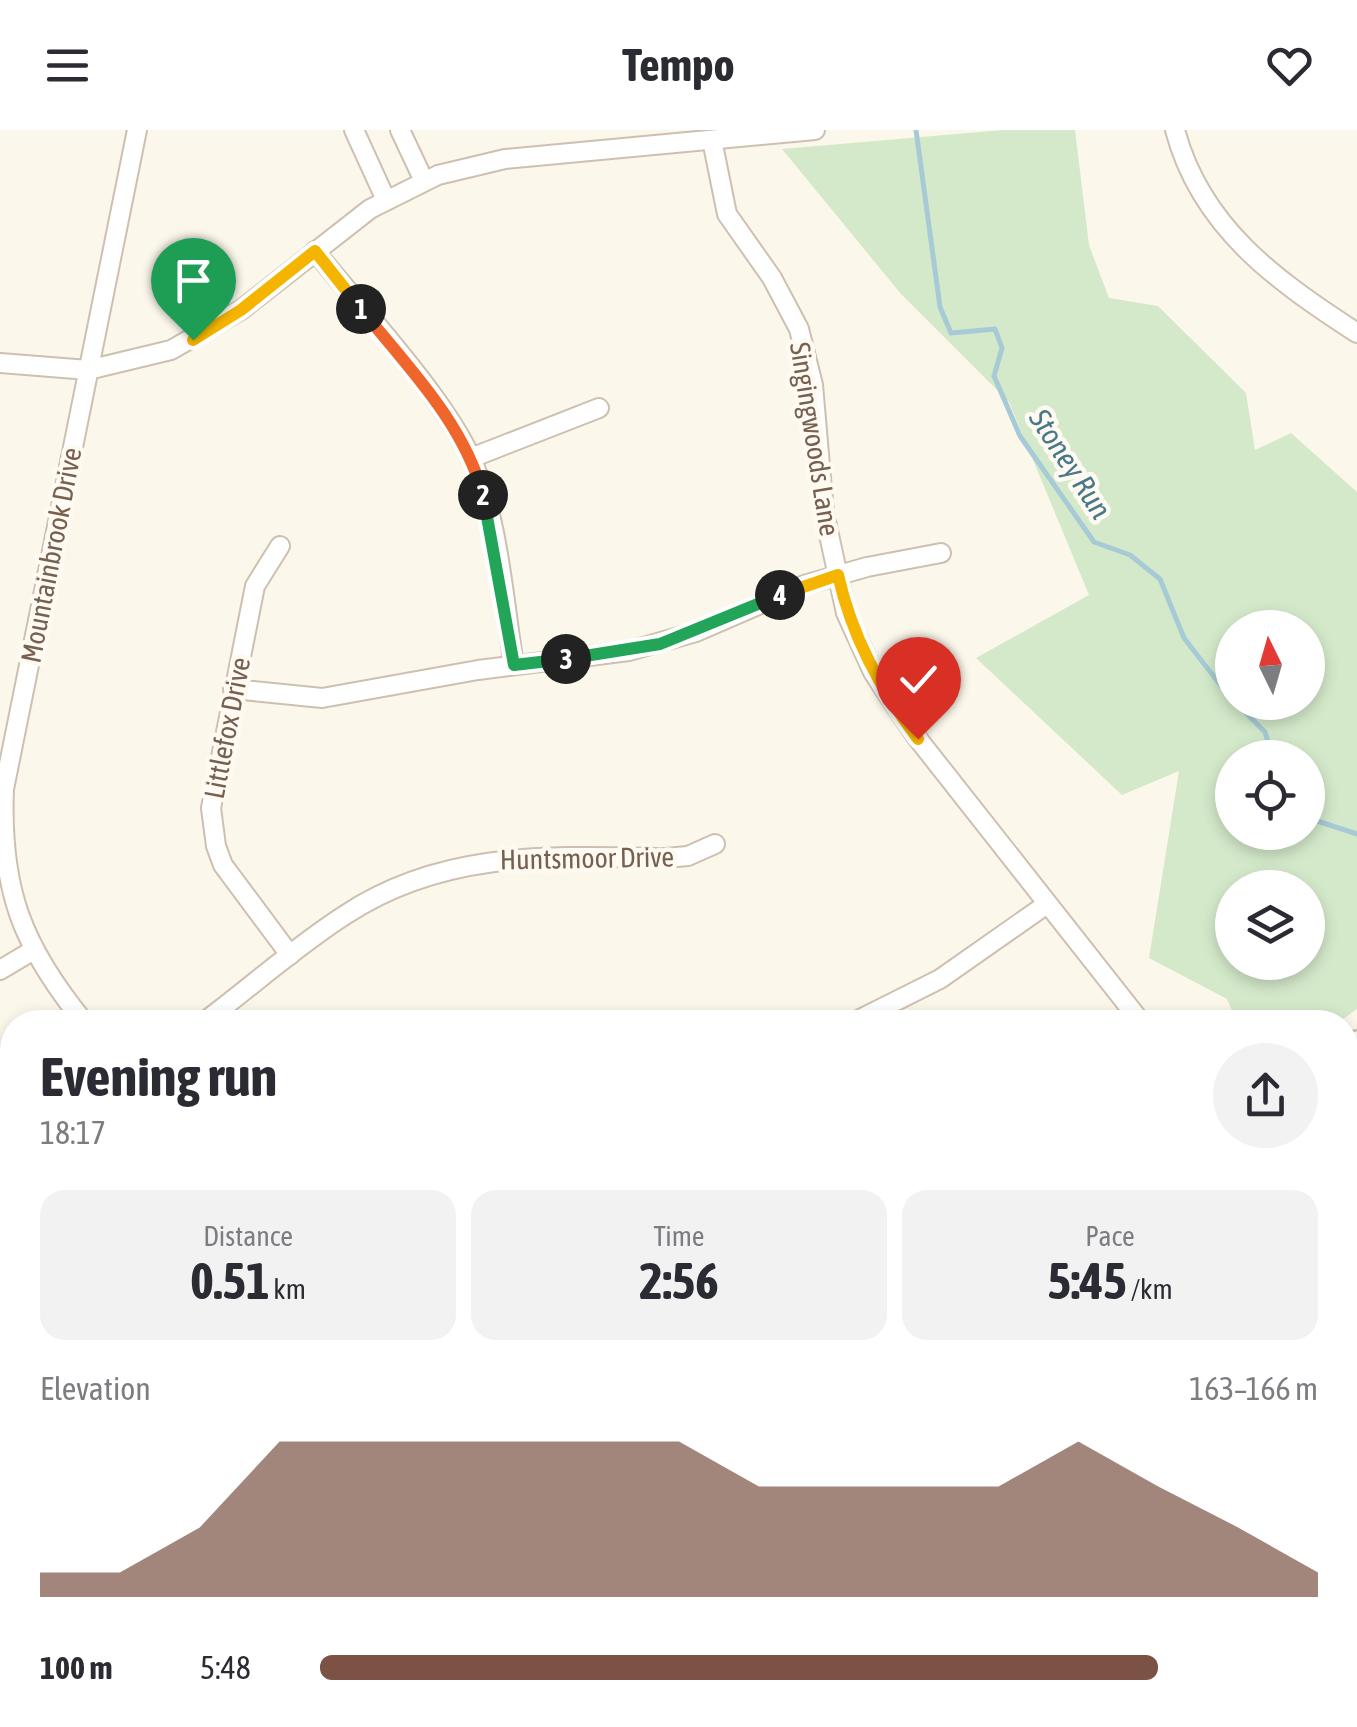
<!DOCTYPE html>
<meta charset="utf-8">
<style>
:root{--surface:#fff;--page:#f2f2f3;--text:#2b2b33;--muted:#7c7c81;--accent:#7c5244}
body{margin:0;font-family:"Asap Condensed",sans-serif;background:var(--page);color:var(--text);height:100vh;display:flex;flex-direction:column;font-size:38px;white-space:nowrap}
*{box-sizing:border-box;margin:0}
p{font-size:32px;color:var(--muted)}
.icon{flex:none;width:55px;height:55px;fill:none;stroke:currentColor;stroke-width:2;stroke-linecap:round;stroke-linejoin:round}
.map{position:relative;flex:1;overflow:hidden}
.side{position:absolute;left:0px;top:880px;width:1358px;height:718px;display:flex;flex-direction:column;background:var(--surface);border-radius:40px 40px 0 0;box-shadow:0 5px 15px #0003}
.side>*{flex:none}
.needle{width:65px;rotate:355deg}
.buttons{position:absolute;left:1215px;top:480px;display:grid;gap:20px}
.buttons a{display:grid;place-items:center;width:110px;height:110px;border-radius:50%;background:var(--surface);box-shadow:0 5px 15px #0003;font-size:50px}
.pin{position:absolute;display:grid;place-items:center;width:85px;height:85px;color:#fff;margin:-102px -42px;border-radius:50% 50% 50% 0;rotate:-45deg;box-shadow:0 0 10px #0007}
.pin .icon{rotate:45deg}
.km{position:absolute;width:50px;height:50px;margin:-25px;border-radius:50%;background:#222;color:#fff;font-size:28px;line-height:50px;text-align:center}
.round{display:grid;place-items:center;flex:none;width:105px;height:105px;border-radius:52px;background:var(--page)}
.overview{display:flex;align-items:center;justify-content:space-between;height:170px;padding:0 40px}
h1{font-size:55px;font-weight:700;line-height:75px}
.stats{display:grid;grid-template-columns:repeat(3,1fr);gap:15px;height:170px;padding:10px 40px}
.stats div{display:grid;align-content:center;border-radius:25px;background:var(--page);text-align:center}
.stats b{font-size:50px;font-weight:700}
.stats small{font-size:28px;font-weight:400}
.stats p{font-size:28px}
.chart{height:280px;padding:20px 40px}
.chart p{display:flex;justify-content:space-between}
.chart svg{width:100%;height:180px;margin-top:10px;fill:var(--accent);opacity:.7}
ul{padding:0 40px;list-style:none;font-size:32px}
li{display:grid;grid-template-columns:160px 120px 1fr;align-items:center;height:75px}
li i{height:25px;border-radius:12px;background:var(--accent)}
header{display:flex;justify-content:space-between;align-items:center;height:130px;padding:0 40px;background:var(--surface);font-size:45px;font-weight:700}
.map>svg:first-child{display:block}
.green{fill:#d4e9ca;fill-rule:evenodd}
.lines{fill:none;stroke-linecap:round;stroke-linejoin:round}
.stream{stroke:#a7cbd6;stroke-width:5}
.street-casing{stroke:#cec0b1;stroke-width:22}
.secondary-casing{stroke:#d0c0af;stroke-width:30}
.primary-casing{stroke:#d9d2ce;stroke-width:32}
.street{stroke:#fff;stroke-width:18}
.secondary{stroke:#fff;stroke-width:25}
.primary{stroke:#f6dfa8;stroke-width:28}
.split-1-casing{stroke:#fff;stroke-width:20}
.split-2-casing{stroke:#fff;stroke-width:20}
.split-3-casing{stroke:#fff;stroke-width:20}
.split-4-casing{stroke:#fff;stroke-width:20}
.split-5-casing{stroke:#fff;stroke-width:20}
.split-1{stroke:#f5b400;stroke-width:12}
.split-2{stroke:#f0652b;stroke-width:12}
.split-3{stroke:#22a559;stroke-width:12}
.split-4{stroke:#22a559;stroke-width:12}
.split-5{stroke:#f5b400;stroke-width:12}
.labels{text-anchor:middle;stroke-width:9;stroke-linejoin:round;paint-order:stroke}
.street-label{font-size:28px;fill:#76604f;stroke:#fefaf2}
.water-label{font-size:30px;font-style:italic;fill:#497888;stroke:#fefaf2}
</style>
<header><svg class="icon" aria-label="menu" viewBox="0 0 24 24"><path d="M4 6h16M4 12h16M4 18h16"/></svg>Tempo<svg class="icon" aria-label="heart" viewBox="0 0 24 24"><path d="M12 20l-8-8c-3-5 5-10 8-4 3-6 11-1 8 4z"/></svg></header>
<div class="map">
<svg width="1357" height="1597" viewBox="0 0 1357 1597">
<rect width="100%" height="100%" fill="#fcf7eb"/>
<path class="green" d="M1003 0H1075L1089 115 1109 168 1158 176 1246 263 1255 320 1291 303 1357 362V879L1339 892H1237L1227 869 1149 828 1179 641 1122 665 976 528 1089 465 1009 272 901 164 782 19ZM1232 498H1308V572H1232ZM1232 628H1308V702H1232ZM1232 758H1308V832H1232Z"/>
<g class="lines">
<g class="stream">
<path d="M916 0 940 177 951 203 995 199 1002 218 994 246 1020 306 1094 412 1130 425 1160 449 1184 508 1232 570"/>
<path d="M1235 572 1265 602 1273 628"/>
<path d="M1308 688 1357 704"/>
</g>
<defs>
<g id="street">
<path d="M354 0 386 70"/>
<path d="M400 0 424 51"/>
<path d="M1175 0C1201 98 1277 151 1357 203"/>
<path d="M712 10 727 84 772 148 799 199 813 255 824 382 846 483 873 542 918 609 1141 892"/>
<path d="M315 121C361 179 438 260 469 324 499 387 503 467 514 535"/>
<path d="M0 233 88 240 171 220 241 180 370 79 438 45 505 29 815 0"/>
<path d="M471 328 599 278"/>
<path d="M280 416 255 456 211 678 216 716 223 735 290 825"/>
<path d="M233 559 322 568 478 540 629 521 696 502 804 455 867 437 941 423"/>
<path d="M0 840 32 821"/>
<path d="M84 892C22 816 0 759 4 659L137 0"/>
<path d="M204 892C251 857 295 817 345 785 443 720 552 726 665 728L688 726 715 714"/>
<path d="M854 892 940 849 1047 774"/>
<path d="M1345 1104 1357 1095"/>
<path d="M0 1304 12 1294"/>
<path d="M1345 1413 1357 1409"/>
<path d="M1085 1597 1101 1585"/>
</g>
<g id="secondary">
<path d="M1345 921 1357 914"/>
<path d="M1345 952 1357 945"/>
<path d="M1345 1456 1357 1476"/>
<path d="M410 1597 426 1585"/>
<path d="M456 1597 472 1585"/>
</g>
<g id="primary">
<path d="M0 1337 12 1352"/>
<path d="M0 1382 12 1398"/>
<path d="M161 1585 169 1597"/>
<path d="M193 1585 200 1597"/>
</g>
</defs>
<use href="#street" class="street-casing"/>
<use href="#secondary" class="secondary-casing"/>
<use href="#primary" class="primary-casing"/>
<use href="#street" class="street"/>
<use href="#secondary" class="secondary"/>
<use href="#primary" class="primary"/>
</g>
<g class="lines">
<defs>
<path id="split-1" d="M193 210 241 180 315 121 361 179"/>
<path id="split-2" d="M361 179C407 236 464 293 483 365"/>
<path id="split-3" d="M483 365 514 535 566 529"/>
<path id="split-4" d="M566 529 660 514 780 465"/>
<path id="split-5" d="M780 465 838 445C852 507 880 558 918 609"/>
</defs>
<use href="#split-1" class="split-1-casing"/>
<use href="#split-2" class="split-2-casing"/>
<use href="#split-3" class="split-3-casing"/>
<use href="#split-4" class="split-4-casing"/>
<use href="#split-5" class="split-5-casing"/>
<use href="#split-1" class="split-1"/>
<use href="#split-2" class="split-2"/>
<use href="#split-3" class="split-3"/>
<use href="#split-4" class="split-4"/>
<use href="#split-5" class="split-5"/>
</g>
<g class="labels">
<g class="street-label">
<text transform="translate(815 309) rotate(81)" y="10">Singingwoods Lane</text>
<text transform="translate(51 425) rotate(-79)" y="10">Mountainbrook Drive</text>
<text transform="translate(227 598) rotate(-79)" y="10">Littlefox Drive</text>
<text transform="translate(587 728) rotate(-1)" y="10">Huntsmoor Drive</text>
</g>
<g class="water-label">
<text transform="translate(1070 334) rotate(57)" y="10">Stoney Run</text>
</g>
</g>
</svg>
<div class="buttons">
<a><svg class="needle" viewBox="-14 -14 28 28"><path d="M0-13l5 13h-10z" fill="#e53935"/><path d="M0 13l5-13h-10z" fill="#7c7c81"/></svg></a>
<a><svg class="icon" aria-label="locate" viewBox="0 0 24 24"><circle cx="12" cy="12" r="6"/><path d="M12 2v4M12 18v4M2 12h4M18 12h4"/></svg></a>
<a><svg class="icon" aria-label="layers" viewBox="0 0 24 24"><path d="M12 4l9 5-9 5-9-5zM3 14l9 5 9-5"/></svg></a>
</div>
<div class="pin" style="left:193px;top:210px;background:#1e9e55"><svg class="icon" aria-label="arrive" viewBox="0 0 24 24"><path d="M6 21V4h12l-3 4 3 4H6"/></svg></div>
<div class="pin" style="left:918px;top:609px;background:#d93025"><svg class="icon" aria-label="check" viewBox="0 0 24 24"><path d="M5 12l5 5 9-10"/></svg></div>
<b class="km" style="left:361px;top:179px">1</b>
<b class="km" style="left:483px;top:365px">2</b>
<b class="km" style="left:566px;top:529px">3</b>
<b class="km" style="left:780px;top:465px">4</b>
<section class="side">
<div class="overview"><div><h1>Evening run</h1><p>18:17</p></div><a class="round"><svg class="icon" aria-label="share" viewBox="0 0 24 24"><path d="M12 15V3M7 8l5-5 5 5M5 13v7h14v-7"/></svg></a></div>
<div class="stats">
<div><p>Distance</p><b>0.51<small> km</small></b></div>
<div><p>Time</p><b>2:56</b></div>
<div><p>Pace</p><b>5:45<small> /km</small></b></div>
</div>
<div class="chart"><p><span>Elevation</span>163–166 m</p>
<svg viewBox="0 0 160 44" preserveAspectRatio="none"><path d="M0 44V38L10 38L20 27L30 6L40 6L50 6L60 6L70 6L80 6L90 17L100 17L110 17L120 17L130 6L140 17L150 27L160 38V44z"/></svg>
</div>
<ul>
<li><b>100 m</b>5:48<i style="width:84%"></i></li>
</ul>
</section>
</div>
